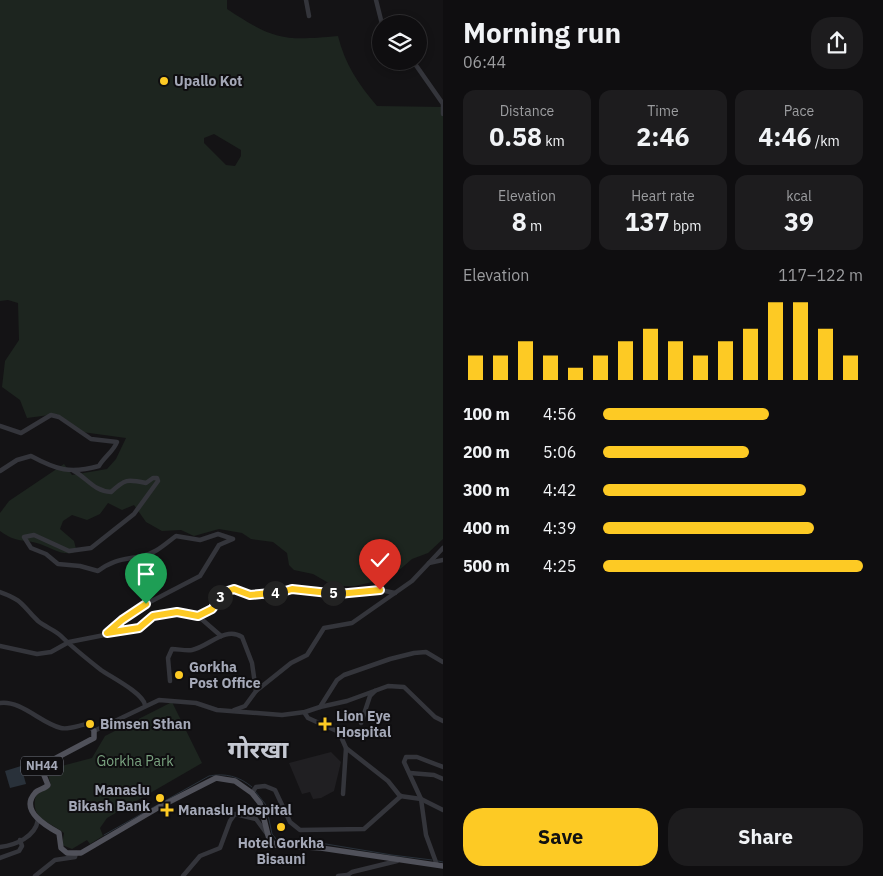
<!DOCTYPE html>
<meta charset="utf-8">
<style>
:root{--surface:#0f0e10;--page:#1d1c1e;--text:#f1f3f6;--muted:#9b9c9f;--line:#2f2e30;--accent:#fdca24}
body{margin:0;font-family:"IBM Plex Sans","Noto Sans Devanagari",sans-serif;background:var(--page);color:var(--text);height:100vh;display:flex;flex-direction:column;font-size:19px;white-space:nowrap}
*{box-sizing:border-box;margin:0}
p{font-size:16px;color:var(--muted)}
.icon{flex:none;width:28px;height:28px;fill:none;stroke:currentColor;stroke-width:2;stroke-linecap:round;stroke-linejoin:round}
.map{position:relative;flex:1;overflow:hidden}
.details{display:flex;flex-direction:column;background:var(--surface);width:440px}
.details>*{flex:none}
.controls{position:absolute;left:372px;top:15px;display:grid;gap:10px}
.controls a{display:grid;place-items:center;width:55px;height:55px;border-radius:50%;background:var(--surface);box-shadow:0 2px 8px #0003,0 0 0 1px var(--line);font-size:25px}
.pin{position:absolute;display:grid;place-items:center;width:42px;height:42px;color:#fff;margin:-51px -21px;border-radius:50% 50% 50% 0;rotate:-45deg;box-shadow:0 0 5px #0007}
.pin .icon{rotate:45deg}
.km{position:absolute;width:25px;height:25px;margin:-12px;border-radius:50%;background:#222;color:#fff;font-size:14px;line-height:25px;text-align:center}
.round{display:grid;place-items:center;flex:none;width:52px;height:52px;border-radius:20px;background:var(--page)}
.headline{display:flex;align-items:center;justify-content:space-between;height:85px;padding:0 20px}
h1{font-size:28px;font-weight:700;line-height:38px}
.figures{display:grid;grid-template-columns:repeat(3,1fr);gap:8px;height:85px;padding:5px 20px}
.figures div{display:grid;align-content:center;border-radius:12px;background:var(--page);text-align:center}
.figures b{font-size:25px;font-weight:700}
.figures small{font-size:14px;font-weight:400}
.figures p{font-size:14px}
.chart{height:140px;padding:10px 20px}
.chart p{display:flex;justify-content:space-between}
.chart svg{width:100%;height:90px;margin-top:5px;stroke:var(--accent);stroke-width:6}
.action{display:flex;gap:10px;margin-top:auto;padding:10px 20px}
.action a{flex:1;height:58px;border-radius:20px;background:var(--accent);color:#111;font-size:20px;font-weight:700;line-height:58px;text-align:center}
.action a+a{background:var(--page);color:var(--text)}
ul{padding:0 20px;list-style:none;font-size:16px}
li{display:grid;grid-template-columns:80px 60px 1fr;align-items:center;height:38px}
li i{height:12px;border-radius:6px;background:var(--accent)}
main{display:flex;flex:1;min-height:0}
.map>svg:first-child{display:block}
.built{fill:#201f22}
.green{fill:#1d251f;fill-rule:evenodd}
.water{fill:#29313a}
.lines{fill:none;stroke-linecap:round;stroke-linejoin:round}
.stream{stroke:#29313a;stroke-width:1}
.minor{stroke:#34353b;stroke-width:4.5}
.major{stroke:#50515a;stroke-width:5.5}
.route-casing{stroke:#fff;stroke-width:10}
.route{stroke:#fdca24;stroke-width:6}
.poi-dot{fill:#fdca24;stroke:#0f0e10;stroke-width:2}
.labels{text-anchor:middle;stroke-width:4;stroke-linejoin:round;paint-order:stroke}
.shield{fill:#0f0e10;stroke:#777a85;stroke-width:1}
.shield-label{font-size:12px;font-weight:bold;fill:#a4a8b7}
.poi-label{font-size:14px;font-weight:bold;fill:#a4a8b7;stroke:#0f0e10;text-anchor:start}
.park-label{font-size:14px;fill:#7aa380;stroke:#0f0e10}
.town-label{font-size:24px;font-weight:bold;fill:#c5c8d2;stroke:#0f0e10}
</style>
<main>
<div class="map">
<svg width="443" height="876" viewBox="0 0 443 876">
<rect width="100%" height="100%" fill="#141315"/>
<path class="built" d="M331 752 341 762 334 791 321 798 313 799 310 792 302 794 289 763Z"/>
<g class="green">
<path d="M0 0H227V9C274 40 283 41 338 36 345 64 358 84 377 106L443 107V539L428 553 412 559 390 578 355 586H334L313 574 294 570 289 565 287 553 273 542 251 539 242 533 219 529 194 536 181 530 162 531 146 522 134 505 122 510 108 503 100 514 87 520 72 515 63 521 60 529 74 541 76 549 73 553C60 555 52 548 40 544 22 538 18 544 0 531V513L9 501 64 464 72 475 107 469 116 459 126 438 82 432 57 414 27 418 20 400 2 387 5 361 19 340 18 303 8 300 0 301ZM214 134 241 150V156L235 166 226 165 204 143V138Z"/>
<path d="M172 702 202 763 107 818 100 828 103 836 90 844 87 840 72 849 62 845 64 833C51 822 29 820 36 795L51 786 48 774 54 768 92 758 105 736Z"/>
</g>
<path class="water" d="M21 766 26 784 10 788 5 771Z"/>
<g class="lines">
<g class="stream">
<path d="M255 791 266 805 272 834 277 840 284 843H320L392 855 432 860"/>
<path d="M104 835 209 776C225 773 239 776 252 787"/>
<path d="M438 861 443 862"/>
</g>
<g class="minor">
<path d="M306 0 309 16"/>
<path d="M376 0 382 24"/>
<path d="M413 61 443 104V114"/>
<path d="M0 426 21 433 51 415 59 417 91 439 117 442C113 452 104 457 99 466 70 474 57 470 31 456L17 460 0 471"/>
<path d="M74 471C88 479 94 491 111 492 125 479 127 479 146 483L153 478H157L158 481 134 514 91 548 69 551 34 535 24 537 31 548 46 554 58 564 80 566 98 571C114 559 123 560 142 556 155 554 165 544 176 536L200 540 218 534 233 539 219 545 200 576 146 604 122 620 107 633"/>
<path d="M429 563 443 548"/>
<path d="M0 592C25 601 21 605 38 621 45 627 55 630 61 636 73 648 87 659 101 670 111 677 143 693 145 705"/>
<path d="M198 616 212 609 225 592 234 589 250 595 282 592 292 589 338 594 380 590 395 593"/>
<path d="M0 646 37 654 51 652 69 642 135 629 153 616 177 612 198 616 221 636"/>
<path d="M170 681 168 658 172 649C178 649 186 651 192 650 208 647 225 626 242 637L252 663 256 691"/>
<path d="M0 703C21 700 42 724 61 728 68 730 80 725 87 724L94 731 159 700 196 703 217 710 282 715 305 712 320 707 347 701 388 686 404 687 435 717 443 721"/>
<path d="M320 707 337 680 344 675 390 659 414 653 426 652 443 662"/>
<path d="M234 710 245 706 256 691 291 663 307 655 324 628 352 623 412 581 429 563 443 560"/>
<path d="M304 712 308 718 339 732 346 748 388 781 400 796 421 799 443 810"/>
<path d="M361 723 370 696 375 691"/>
<path d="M410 773 434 775 443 779"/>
<path d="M252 793 256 787 265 786 275 790 290 822 300 830 364 829 401 796"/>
<path d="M343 794 346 748"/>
<path d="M0 847C16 845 35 837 38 820"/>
<path d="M0 858 19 851 22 846 20 840"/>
<path d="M437 865 426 835 421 799 404 762 406 757H417L443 767"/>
<path d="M35 876 55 860 75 857 76 853"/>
<path d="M183 876 200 856 220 848 230 821 235 814 256 819 267 834"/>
<path d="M338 876 347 875"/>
<path d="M346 876 352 872 397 861"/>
</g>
<path class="major" d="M94 731V738L43 765 41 768 48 785C45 789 38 789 35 793 19 811 48 827 59 833L61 848 67 853H81L161 806 216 778 235 781 252 793 260 803 269 839 275 845 321 848 443 866"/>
</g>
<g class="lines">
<defs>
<path id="route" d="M146 604 122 620 107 633 139 628 153 616 177 612 198 616 212 609 225 592 234 589 250 595 282 592 292 589 338 594 380 590"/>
</defs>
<use href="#route" class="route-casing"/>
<use href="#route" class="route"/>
</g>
<g class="poi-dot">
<circle cx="164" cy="81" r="5"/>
<circle cx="179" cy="675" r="5"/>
<circle cx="90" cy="724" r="5"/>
<path d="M322.5 716.5h5v5h5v5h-5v5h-5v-5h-5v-5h5z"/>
<circle cx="160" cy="798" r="5"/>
<path d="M164.5 802.5h5v5h5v5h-5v5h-5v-5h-5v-5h5z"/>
<circle cx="281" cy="827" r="5"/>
</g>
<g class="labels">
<rect class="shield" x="21" y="756.5" width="42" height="19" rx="4"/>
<g class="shield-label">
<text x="42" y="770">NH44</text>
</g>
<g class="poi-label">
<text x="174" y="86">Upallo Kot</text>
<text x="189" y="672">Gorkha<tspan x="189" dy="16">Post Office</tspan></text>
<text x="336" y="721">Lion Eye<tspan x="336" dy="16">Hospital</tspan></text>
<text x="100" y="729">Bimsen Sthan</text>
<text x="150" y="795" text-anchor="end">Manaslu<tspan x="150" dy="16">Bikash Bank</tspan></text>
<text x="178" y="815">Manaslu Hospital</text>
<text x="281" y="848" text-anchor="middle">Hotel Gorkha<tspan x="281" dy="16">Bisauni</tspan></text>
</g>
<g class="park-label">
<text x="135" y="766">Gorkha Park</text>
</g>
<g class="town-label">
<text x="258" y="758">गोरखा</text>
</g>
</g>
</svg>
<div class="controls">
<a><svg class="icon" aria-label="layers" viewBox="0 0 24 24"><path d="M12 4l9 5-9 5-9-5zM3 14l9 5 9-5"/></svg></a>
</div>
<div class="pin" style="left:146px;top:604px;background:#1e9e55"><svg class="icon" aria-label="arrive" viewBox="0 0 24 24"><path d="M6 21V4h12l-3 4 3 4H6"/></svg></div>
<div class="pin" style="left:380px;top:590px;background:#d93025"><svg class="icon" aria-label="check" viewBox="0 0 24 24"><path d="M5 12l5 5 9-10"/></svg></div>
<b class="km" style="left:220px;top:597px">3</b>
<b class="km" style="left:275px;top:593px">4</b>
<b class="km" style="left:333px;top:593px">5</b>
</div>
<section class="details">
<div class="headline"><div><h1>Morning run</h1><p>06:44</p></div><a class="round"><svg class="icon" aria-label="share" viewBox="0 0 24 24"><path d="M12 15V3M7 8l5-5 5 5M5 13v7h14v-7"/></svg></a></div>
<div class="figures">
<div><p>Distance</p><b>0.58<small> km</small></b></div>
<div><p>Time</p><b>2:46</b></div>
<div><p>Pace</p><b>4:46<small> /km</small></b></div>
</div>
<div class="figures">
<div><p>Elevation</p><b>8<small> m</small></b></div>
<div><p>Heart rate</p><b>137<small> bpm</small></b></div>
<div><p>kcal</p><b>39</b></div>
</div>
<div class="chart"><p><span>Elevation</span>117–122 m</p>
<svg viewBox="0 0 160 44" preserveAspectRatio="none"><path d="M5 44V32M15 44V32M25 44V25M35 44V32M45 44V38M55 44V32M65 44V25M75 44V19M85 44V25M95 44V32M105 44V25M115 44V19M125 44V6M135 44V6M145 44V19M155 44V32"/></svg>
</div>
<ul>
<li><b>100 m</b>4:56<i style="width:64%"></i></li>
<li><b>200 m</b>5:06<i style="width:56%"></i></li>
<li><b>300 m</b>4:42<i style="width:78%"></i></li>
<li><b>400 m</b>4:39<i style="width:81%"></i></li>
<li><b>500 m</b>4:25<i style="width:100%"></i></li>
</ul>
<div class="action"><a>Save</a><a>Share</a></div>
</section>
</main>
